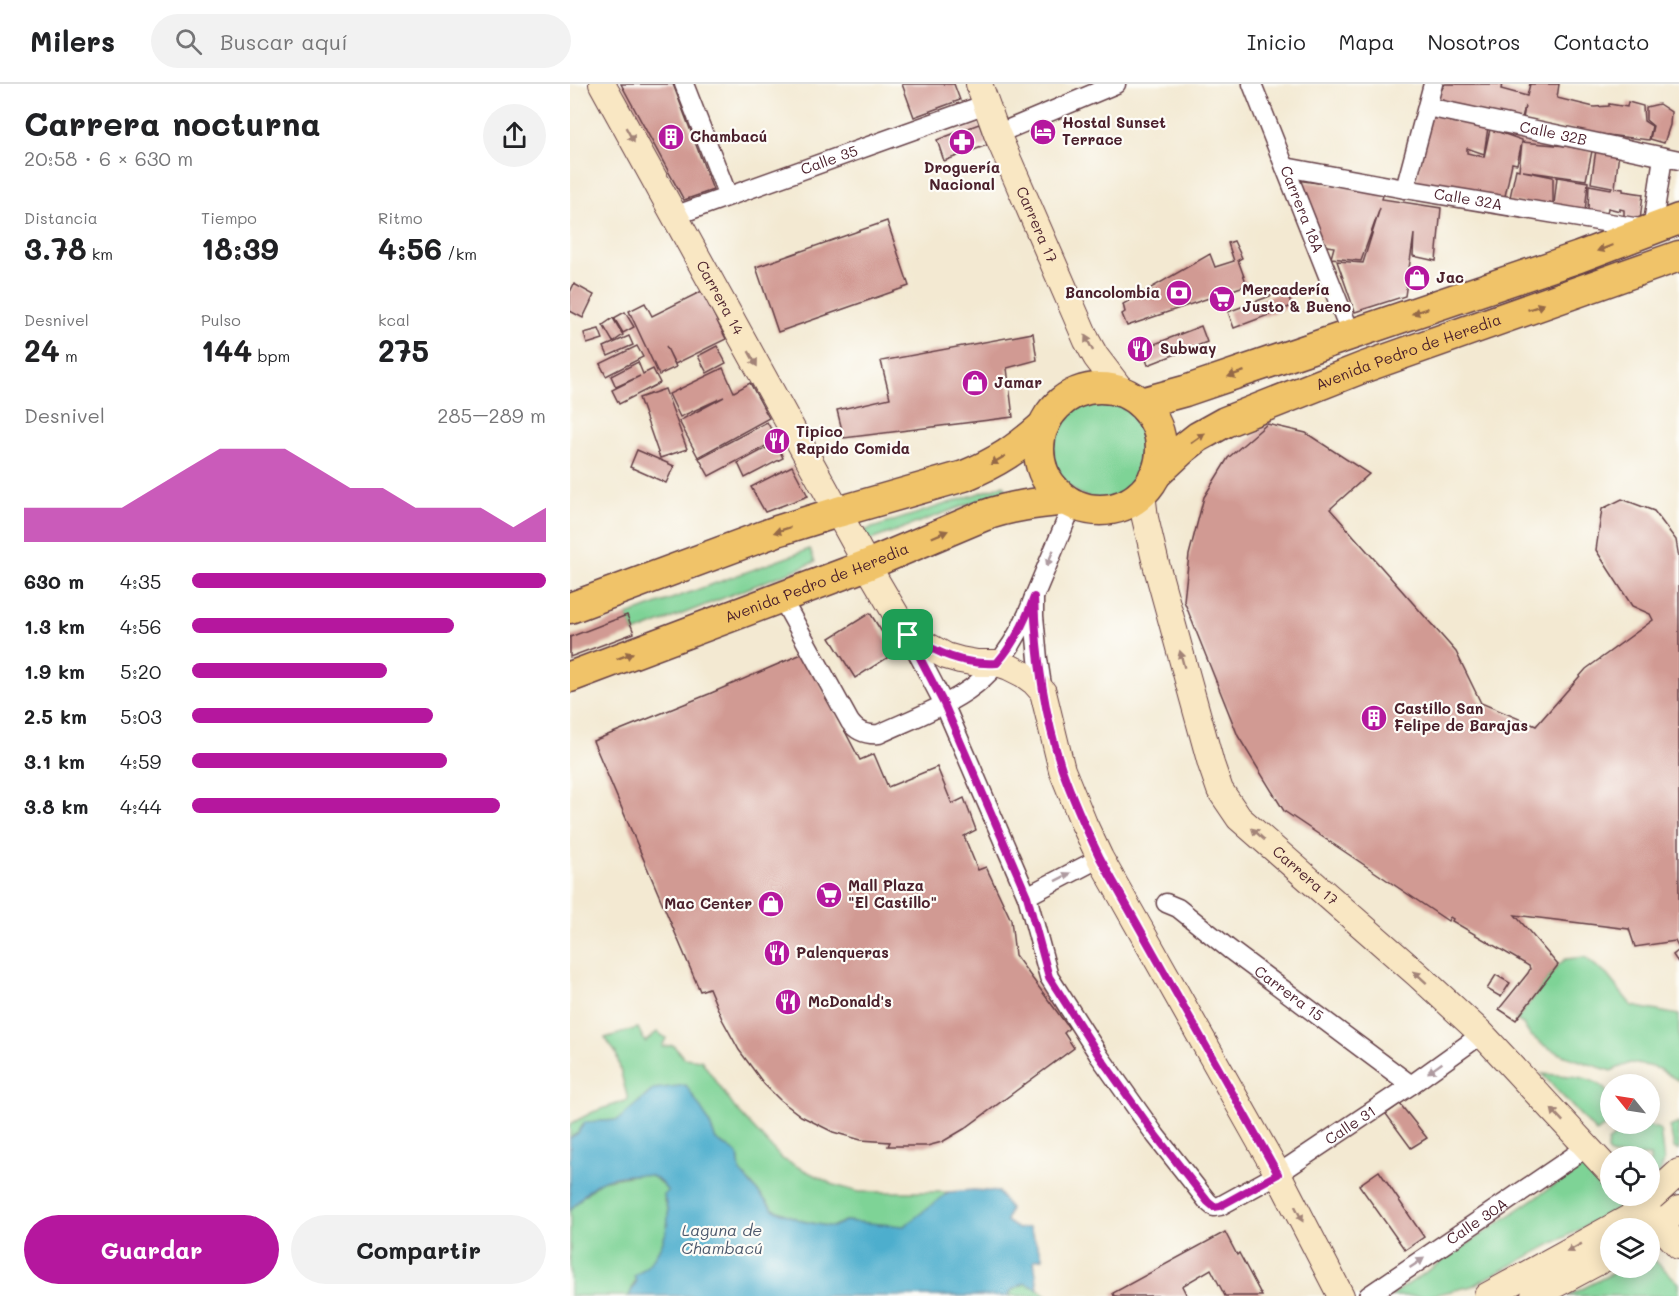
<!DOCTYPE html>
<html lang="es">
<meta charset="utf-8">
<style>
:root{--surface:#fff;--page:#f2f2f2;--text:#202124;--muted:#757577;--line:#e0e0e0;--accent:#b5179e}
body{margin:0;font-family:Mali,sans-serif;background:var(--page);color:var(--text);height:100vh;display:flex;flex-direction:column;font-size:22px;white-space:nowrap}
*{box-sizing:border-box;margin:0}
p{font-size:20px;color:var(--muted)}
.icon{flex:none;width:33px;height:33px;fill:none;stroke:currentColor;stroke-width:2;stroke-linecap:round;stroke-linejoin:round}
.map{position:relative;flex:1;overflow:hidden}
.drawer{display:flex;flex-direction:column;background:var(--surface);width:570px}
.drawer>*{flex:none}
.needle{width:39px;rotate:300deg}
.fabs{position:absolute;left:1030px;top:990px;display:grid;gap:12px}
.fabs a{display:grid;place-items:center;width:60px;height:60px;border-radius:50%;background:var(--surface);box-shadow:0 3px 15px #0003;font-size:30px}
.pin{position:absolute;display:grid;place-items:center;width:51px;height:51px;color:#fff;margin:-26px;border-radius:12px;box-shadow:0 3px 9px #0006}
.round{display:grid;place-items:center;flex:none;width:63px;height:63px;border-radius:32px;background:var(--page)}
.overview{display:flex;align-items:center;justify-content:space-between;height:102px;padding:0 24px}
h1{font-size:33px;font-weight:700;line-height:45px}
.stats{display:grid;grid-template-columns:repeat(3,1fr);gap:9px;height:102px;padding:6px 24px}
.stats div{display:grid;align-content:center}
.stats b{font-size:30px;font-weight:700}
.stats small{font-size:16px;font-weight:400}
.stats p{font-size:16px}
.chart{height:168px;padding:12px 24px}
.chart p{display:flex;justify-content:space-between}
.chart svg{width:100%;height:108px;margin-top:6px;fill:var(--accent);opacity:.7}
.primary-button{display:flex;gap:12px;margin-top:auto;padding:12px 24px}
.primary-button a{flex:1;height:69px;border-radius:36px;background:var(--accent);color:#fff;font-size:24px;font-weight:700;line-height:69px;text-align:center}
.primary-button a+a{background:var(--page);color:var(--text)}
ul{padding:0 24px;list-style:none;font-size:20px}
li{display:grid;grid-template-columns:96px 72px 1fr;align-items:center;height:45px}
li i{height:15px;border-radius:8px;background:var(--accent)}
header{display:flex;align-items:center;gap:36px;box-sizing:border-box;height:84px;padding:0 30px;background:var(--surface);border-bottom:2px solid var(--line)}
header strong{font-size:28px}
nav{display:flex;gap:33px;margin-inline-start:auto;font-size:21px}
.search{width:420px;height:54px;background:var(--page);display:flex;align-items:center;gap:15px;box-sizing:border-box;padding:0 21px;border-radius:33px;color:var(--muted);font-size:22px}
main{display:flex;flex:1;min-height:0}
.map>svg:first-child{display:block}
.green{fill:#7ed396;stroke:#647960;stroke-width:1.5}
.water{fill:#4eaecd;stroke:#4c667c;stroke-width:1.5}
.building{fill:#d19a93}
.lines{fill:none;stroke-linecap:round;stroke-linejoin:round}
.minor-casing{stroke:#633d44;stroke-width:21}
.secondary-casing{stroke:#633d44;stroke-width:28}
.trunk-casing{stroke:#633d44;stroke-width:33}
.minor{stroke:#fff;stroke-width:18}
.secondary{stroke:#f9e7c3;stroke-width:26}
.trunk{stroke:#f0c369;stroke-width:30}
.oneway{fill:#a28377}
.oneway2{fill:#956947}
.oneway3{fill:#ae9aa0}
.route-casing{stroke:#fff;stroke-width:12}
.route{stroke:#b5179e;stroke-width:8}
.labels{text-anchor:middle;stroke-width:4.5;stroke-linejoin:round;paint-order:stroke}
.poi-label{font-size:15px;font-weight:bold;fill:#4a1f2b;stroke:#fdfcf7;text-anchor:start}
.street-label{font-size:15px;fill:#4a1f2b;stroke:#fdfcf7}
.water-label{font-size:16px;font-style:italic;fill:#4c586c;stroke:#fdfcf7}
</style>
<header>
<strong>Milers</strong>
<div class="search"><svg class="icon" aria-label="search" viewBox="0 0 24 24"><circle cx="10" cy="10" r="6"/><path d="M15 15l6 6"/></svg>Buscar aquí</div>
<nav><a>Inicio</a><a>Mapa</a><a>Nosotros</a><a>Contacto</a></nav>
</header>
<main>
<section class="drawer">
<div class="overview"><div><h1>Carrera nocturna</h1><p>20:58 · 6 × 630 m</p></div><a class="round"><svg class="icon" aria-label="share" viewBox="0 0 24 24"><path d="M12 15V3M7 8l5-5 5 5M5 13v7h14v-7"/></svg></a></div>
<div class="stats">
<div><p>Distancia</p><b>3.78<small> km</small></b></div>
<div><p>Tiempo</p><b>18:39</b></div>
<div><p>Ritmo</p><b>4:56<small> /km</small></b></div>
</div>
<div class="stats">
<div><p>Desnivel</p><b>24<small> m</small></b></div>
<div><p>Pulso</p><b>144<small> bpm</small></b></div>
<div><p>kcal</p><b>275</b></div>
</div>
<div class="chart"><p><span>Desnivel</span>285–289 m</p>
<svg viewBox="0 0 160 44" preserveAspectRatio="none"><path d="M0 44V30L10 30L20 30L30 30L40 22L50 14L60 6L70 6L80 6L90 14L100 22L110 22L120 30L130 30L140 30L150 38L160 30V44z"/></svg>
</div>
<ul>
<li><b>630 m</b>4:35<i style="width:100%"></i></li>
<li><b>1.3 km</b>4:56<i style="width:74%"></i></li>
<li><b>1.9 km</b>5:20<i style="width:55%"></i></li>
<li><b>2.5 km</b>5:03<i style="width:68%"></i></li>
<li><b>3.1 km</b>4:59<i style="width:72%"></i></li>
<li><b>3.8 km</b>4:44<i style="width:87%"></i></li>
</ul>
<div class="primary-button"><a>Guardar</a><a>Compartir</a></div>
</section>
<div class="map">
<svg width="1109" height="1212" viewBox="0 0 1109 1212">
<rect width="100%" height="100%" fill="#fdfcf7"/>
<filter id="ink" filterUnits="userSpaceOnUse"><feTurbulence type="fractalNoise" baseFrequency=".0167" numOctaves="2"/><feDisplacementMap in="SourceGraphic" scale="12" xChannelSelector="R" yChannelSelector="G"/><feConvolveMatrix kernelMatrix="1 2 1 2 8 2 1 2 1" color-interpolation-filters="sRGB"/></filter>
<filter id="wash" filterUnits="userSpaceOnUse"><feTurbulence type="fractalNoise" baseFrequency=".008" numOctaves="4" result="noise"/><feDisplacementMap in="SourceGraphic" scale="24" xChannelSelector="R" yChannelSelector="G"/><feGaussianBlur stdDeviation="1.35" result="paint"/><feColorMatrix in="noise" values="0 0 0 0 0 0 0 0 0 0 0 0 0 0 0 0 0 1.4 0 .05"/><feComposite in="paint" operator="in"/></filter>
<g filter="url(#wash)">
<rect width="100%" height="100%" fill="#f3e9d2"/>
<g class="green">
<circle cx="532" cy="366" r="49"/>
<path d="M434 401 437 406 298 457 293 447Z"/>
<path d="M240 465 245 478 64 549 57 531Z"/>
<path d="M1015 873 1037 891 1062 922 1109 931V997L1089 985 1079 982 1060 979 1041 987 995 972 973 961 959 950 953 940 946 936 988 881 996 875Z"/>
<path d="M68 944 75 958 87 948 96 954 92 963 103 961 114 974 131 976 164 1023 212 1075 264 1101 289 1108H379L334 1143 275 1137 262 1143 232 1137 203 1125 170 1087 168 1070 146 1056 137 1034 84 1005 48 1036 15 1039 8 1049 0 1054V1040L23 1028 58 1016 46 969 35 954Z"/>
<path d="M972 990C994 992 1030 989 1040 1014 1043 1020 1041 1031 1041 1038L1026 1048Z"/>
<path d="M1109 1039V1067L1104 1064 1100 1043Z"/>
<path d="M1059 1040H1072L1090 1045 1094 1078 1089 1091 1080 1096V1072H1042L1037 1067 1038 1058Z"/>
<path d="M1012 1082 1050 1124 902 1202 860 1212H821Z"/>
<path d="M74 1089 84 1093 98 1107 94 1117C105 1138 93 1162 79 1180 77 1183 71 1186 69 1190 65 1195 62 1206 59 1212H0V1127L6 1118 31 1097Z"/>
<path d="M1080 1172 1109 1199V1212H998L1053 1184H1080Z"/>
<path d="M455 1199 468 1205 477 1212H438L442 1206Z"/>
</g>
<path class="water" d="M116 1001 137 1034 146 1056 168 1070 170 1088 203 1125 232 1137 262 1143 275 1137 334 1142 379 1108 404 1106 428 1108 440 1125 436 1137 448 1145 459 1143 473 1174 464 1176 468 1205 455 1199 442 1206 438 1212H59L66 1198 64 1192C84 1181 99 1153 98 1130 98 1123 94 1118 94 1111L98 1107C94 1103 90 1097 85 1094 75 1087 40 1092 30 1098 19 1104 8 1117 0 1127V1054L8 1049 15 1038 48 1036 84 1005Z"/>
<g id="blocks">
<g class="building">
<path d="M51 0H103L143 106 114 116Z"/>
<path d="M332 0H384L390 16 344 33Z"/>
<path d="M875 0H932L931 5 957 12 960 0H989L987 14 1024 23 1039 22V20L1057 23 1058 18 1073 22 1074 37 1082 42 1079 56 1021 49 953 36 955 22 951 38 925 34 866 14Z"/>
<path d="M1089 20 1101 28 1100 41 1094 59 1080 55 1083 42 1076 36V23Z"/>
<path d="M860 29 890 39 891 37 918 43 914 70 897 64V69L914 73 920 45 952 56V58L996 62 1022 67 1016 96 953 87 983 93V119L980 118V121L939 118 946 85 949 86 952 58 947 80 942 79 934 117 846 99Z"/>
<path d="M409 40 417 61 374 77 367 56Z"/>
<path d="M1026 66 1049 68 1045 104 1053 105V107L1073 110 1070 137 1054 133V126L1050 125V127L1038 124 1037 130 1018 127 1019 101 1041 105 1042 103 1021 99Z"/>
<path d="M987 93 1018 98 1015 128 984 121Z"/>
<path d="M726 96 814 108 812 115 871 124 866 177 843 172 844 150 835 212 785 228 767 177 793 179 810 124 791 177 761 174 764 163 751 161Z"/>
<path d="M317 137 339 202 208 248 186 183Z"/>
<path d="M664 157 672 174 668 176 677 201 557 242 552 230 555 228 553 220 640 170 645 183 664 177 658 159Z"/>
<path d="M4 200 24 211 13 234 0 227V208Z"/>
<path d="M716 206 722 222 664 244 658 228Z"/>
<path d="M132 207 156 255 105 280 96 262 106 283 89 291 59 227 75 219 82 232Z"/>
<path d="M55 228 64 243 53 249 44 234Z"/>
<path d="M43 234 53 251 43 258 33 241Z"/>
<path d="M631 242 637 258 578 281 572 265Z"/>
<path d="M29 245 33 255 17 260 14 249Z"/>
<path d="M463 249 467 276 437 284 443 333 274 354 267 326 320 314 311 277Z"/>
<path d="M59 252 63 261 38 272 34 263Z"/>
<path d="M67 262 73 273 36 292 30 280Z"/>
<path d="M147 262 156 279 137 289 128 272Z"/>
<path d="M68 278 73 290 83 285 90 299 49 320 42 306 70 292 46 303 41 292Z"/>
<path d="M153 284 164 308 180 299 199 334 128 373 109 337 154 313 110 333 99 310Z"/>
<path d="M95 305 117 365 90 374 69 314Z"/>
<path d="M197 338 207 356 139 392 129 374Z"/>
<path d="M697 340 736 349 799 390 760 425 886 568 911 619 966 642 1016 585 1083 536 1080 530 1062 522 1026 466 1032 425 1052 415 1084 427 1106 456 1109 474V865L1105 857 1065 863 1059 845 945 831 988 881 946 936 929 925 958 889 960 885 959 882 882 837 883 835 880 833 878 837 714 727 668 652 614 517 619 471 634 413 658 374Z"/>
<path d="M206 359 213 374 175 394 168 379Z"/>
<path d="M67 366 104 382 96 399 60 383Z"/>
<path d="M222 382 238 412 195 428 181 403Z"/>
<path d="M300 529 325 569 285 594 260 554Z"/>
<path d="M57 531 64 549 0 573V553Z"/>
<path d="M234 569 290 676 304 670 318 703 367 683 382 720 394 714 406 746 394 752 408 786 416 783 441 836 445 871 499 944 494 949 504 964 394 1045 372 1058 357 1062H318L320 1058 291 1056 263 1048 231 1032 210 1016 194 1000 169 966 152 935 139 904 130 907 23 657 139 610Z"/>
<path d="M1109 866V880L1103 871Z"/>
<path d="M926 891 940 899 931 913 917 905Z"/>
<path d="M830 1020 857 1054 841 1064 816 1030Z"/>
<path d="M809 1087 854 1153 835 1166 789 1101Z"/>
<path d="M655 1148 667 1171 669 1169 692 1212H655L641 1185 612 1202 617 1212H544L543 1209Z"/>
</g>
</g>
</g>
<g filter="url(#ink)">
<use href="#blocks" fill-opacity="0" stroke="#633d44" stroke-width="1.5"/>
<g class="lines">
<defs>
<g id="minor">
<path d="M114 0 158 112"/>
<path id="s1" d="M682 0 781 250"/>
<path id="s2" d="M857 23 1109 76"/>
<path d="M427 50 546 0"/>
<path id="s3" d="M715 83 835 105 1082 146 1093 73"/>
<path d="M835 105 863 0"/>
<path id="s4" d="M104 132 416 20"/>
<path d="M211 513 280 638C287 648 296 651 309 650 335 638 364 627 389 612 426 590 450 553 464 513"/>
<path id="s5" d="M338 551 374 620 457 812 479 893 530 973 586 1052 638 1118 644 1123 650 1122 708 1090 841 1001 912 950"/>
<path d="M473 608 468 575 464 532V513L503 420"/>
<path d="M457 812 530 774"/>
<path id="s6" d="M596 819 608 824 659 865 841 1001"/>
<path id="s7" d="M798 1212 1017 1063"/>
</g>
<g id="secondary">
<path id="s8" d="M32 0 297 481 338 551 376 572 390 576 407 579H427L439 583 453 590 464 598 473 608 492 686 514 740 530 774 708 1090 771 1212"/>
<path id="s9" d="M409 0 427 50 517 257 526 273 552 307"/>
<path id="s10" d="M572 409 575 434 586 480 641 680 650 706 669 734 847 890 912 950 1041 1089"/>
<path d="M1062 1112 1109 1162"/>
<path d="M1080 1150 1109 1125"/>
<path d="M917 1212 1059 1134 1109 1088"/>
<path d="M964 1212 1041 1171"/>
</g>
<g id="trunk">
<circle cx="530" cy="365" r="61"/>
<path d="M571 319 615 307 1009 173 1109 135"/>
<path id="s11" d="M584 392 614 364 628 353 655 338 792 284 1109 172"/>
<path d="M0 524 207 447 268 428 394 392C428 378 447 365 474 341"/>
<path id="s12" d="M0 593 297 481 413 432C440 422 468 419 496 416"/>
</g>
</defs>
<use href="#minor" class="minor-casing"/>
<use href="#secondary" class="secondary-casing"/>
<use href="#trunk" class="trunk-casing"/>
<use href="#minor" class="minor"/>
<use href="#secondary" class="secondary"/>
<use href="#trunk" class="trunk"/>
</g>
<defs><path id="oneway-solid" d="M-6-.8H1V-3.2L6.5 0L1 3.2V.8H-6Z" transform="scale(1.5)"/></defs>
<g class="oneway">
<use href="#oneway-solid" transform="translate(60 51) rotate(61)"/>
<use href="#oneway-solid" transform="translate(519 259) rotate(-117)"/>
<use href="#oneway-solid" transform="translate(183 275) rotate(61)"/>
<use href="#oneway-solid" transform="translate(612 575) rotate(-105)"/>
<use href="#oneway-solid" transform="translate(688 750) rotate(-138)"/>
<use href="#oneway-solid" transform="translate(850 893) rotate(-138)"/>
<use href="#oneway-solid" transform="translate(987 1031) rotate(-133)"/>
<use href="#oneway-solid" transform="translate(729 1130) rotate(63)"/>
<use href="#oneway-solid" transform="translate(1004 1164) rotate(151)"/>
</g>
<g class="oneway2">
<use href="#oneway-solid" transform="translate(1035 164) rotate(159)"/>
<use href="#oneway-solid" transform="translate(966 223) rotate(-19)"/>
<use href="#oneway-solid" transform="translate(850 227) rotate(161)"/>
<use href="#oneway-solid" transform="translate(666 290) rotate(161)"/>
<use href="#oneway-solid" transform="translate(628 354) rotate(-35)"/>
<use href="#oneway-solid" transform="translate(428 376) rotate(150)"/>
<use href="#oneway-solid" transform="translate(212 446) rotate(162)"/>
<use href="#oneway-solid" transform="translate(370 450) rotate(-23)"/>
<use href="#oneway-solid" transform="translate(55 572) rotate(-21)"/>
</g>
<g class="oneway3">
<use href="#oneway-solid" transform="translate(480 474) rotate(113)"/>
<use href="#oneway-solid" transform="translate(493 793) rotate(-27)"/>
<use href="#oneway-solid" transform="translate(865 984) rotate(145)"/>
<use href="#oneway-solid" transform="translate(847 1179) rotate(-34)"/>
</g>
</g>
<g class="lines" filter="url(#ink)">
<defs>
<path id="route" d="M464 513C466 571 474 630 492 685 503 716 516 745 530 774L708 1090 650 1122 644 1123 638 1118 586 1052 530 973 479 893 457 812 374 620 338 551C368 569 391 581 427 579 444 560 455 538 464 513Z"/>
</defs>
<use href="#route" class="route-casing"/>
<use href="#route" class="route"/>
</g>
<defs>
<symbol id="hotel-disc" viewBox="-11 -11 22 22"><circle r="9.5" fill="#b5179e" stroke="#fdfcf7"/><path d="M-6-4.5h1.5V1H6V5H4.5V3h-9V5H-6ZM-4 0a1.8 1.8 0 1 1 3.6 0ZM.5 0V-2.5h3Q6-2.5 6 0Z" fill="#fff"/></symbol>
<symbol id="building-disc" viewBox="-11 -11 22 22"><circle r="9.5" fill="#b5179e" stroke="#fdfcf7"/><path d="M-4-6H4V6H1V3H-1V6H-4ZM-2.5-4.3h1.7v1.8h-1.7ZM.8-4.3h1.7v1.8H.8ZM-2.5-1h1.7V.8h-1.7ZM.8-1h1.7V.8H.8Z" fill="#fff"/></symbol>
<symbol id="pharmacy-disc" viewBox="-11 -11 22 22"><circle r="9.5" fill="#b5179e" stroke="#fdfcf7"/><path d="M-2-6h4v4h4v4h-4v4h-4v-4h-4v-4h4Z" fill="#fff"/></symbol>
<symbol id="shop-disc" viewBox="-11 -11 22 22"><circle r="9.5" fill="#b5179e" stroke="#fdfcf7"/><path d="M-5-2.5h2.3a2.7 3.5 0 0 1 5.4 0H5L5.5 6h-11ZM-1.5-2.5h3a1.5 2.3 0 0 0-3 0Z" fill="#fff"/></symbol>
<symbol id="bank-disc" viewBox="-11 -11 22 22"><circle r="9.5" fill="#b5179e" stroke="#fdfcf7"/><path d="M-6-4H6V4H-6ZM0-2.3a2.3 2.3 0 1 0 0 4.6a2.3 2.3 0 1 0 0-4.6Z" fill="#fff"/></symbol>
<symbol id="supermarket-disc" viewBox="-11 -11 22 22"><circle r="9.5" fill="#b5179e" stroke="#fdfcf7"/><path d="M-6-5.5h2.5l.6 2H6L4.5 2H-2.5L-4.4-4H-6ZM-1.5 3.2a1.3 1.3 0 1 0 .1 0ZM3 3.2a1.3 1.3 0 1 0 .1 0Z" fill="#fff"/></symbol>
<symbol id="restaurant-disc" viewBox="-11 -11 22 22"><circle r="9.5" fill="#b5179e" stroke="#fdfcf7"/><path d="M-5-6h1v4h1v-4h1v4h1v-4h1v5L-1.5 .5V6h-2V.5L-5-1ZM5-6V6H3V1.5H1.5Q1.5-4 5-6Z" fill="#fff"/></symbol>
</defs>
<g fill-rule="evenodd">
<use href="#hotel-disc" x="458" y="33" width="30" height="30"/>
<use href="#building-disc" x="86" y="38" width="30" height="30"/>
<use href="#pharmacy-disc" x="377" y="43" width="30" height="30"/>
<use href="#shop-disc" x="832" y="179" width="30" height="30"/>
<use href="#bank-disc" x="594" y="194" width="30" height="30"/>
<use href="#supermarket-disc" x="637" y="200" width="30" height="30"/>
<use href="#restaurant-disc" x="555" y="250" width="30" height="30"/>
<use href="#shop-disc" x="390" y="284" width="30" height="30"/>
<use href="#restaurant-disc" x="192" y="342" width="30" height="30"/>
<use href="#building-disc" x="789" y="619" width="30" height="30"/>
<use href="#supermarket-disc" x="244" y="796" width="30" height="30"/>
<use href="#shop-disc" x="186" y="805" width="30" height="30"/>
<use href="#restaurant-disc" x="192" y="854" width="30" height="30"/>
<use href="#restaurant-disc" x="203" y="903" width="30" height="30"/>
</g>
<g class="labels">
<g class="poi-label">
<text x="492" y="44">Hostal Sunset<tspan x="492" dy="17">Terrace</tspan></text>
<text x="120" y="58">Chambacú</text>
<text x="392" y="89" text-anchor="middle">Droguería<tspan x="392" dy="17">Nacional</tspan></text>
<text x="866" y="199">Jac</text>
<text x="672" y="211">Mercadería<tspan x="672" dy="17">Justo &amp; Bueno</tspan></text>
<text x="590" y="214" text-anchor="end">Bancolombia</text>
<text x="590" y="270">Subway</text>
<text x="424" y="304">Jamar</text>
<text x="226" y="353">Tipico<tspan x="226" dy="17">Rapido Comida</tspan></text>
<text x="824" y="630">Castillo San<tspan x="824" dy="17">Felipe de Barajas</tspan></text>
<text x="278" y="807">Mall Plaza<tspan x="278" dy="17">"El Castillo"</tspan></text>
<text x="182" y="825" text-anchor="end">Mac Center</text>
<text x="226" y="874">Palenqueras</text>
<text x="238" y="923">McDonald's</text>
</g>
<g class="street-label">
<text dy="5" stroke="none"><textPath href="#s2" startOffset="129">Calle 32B</textPath></text>
<text dy="5" stroke="none"><textPath href="#s4" startOffset="165">Calle 35</textPath></text>
<text dy="5" stroke="none"><textPath href="#s3" startOffset="186">Calle 32A</textPath></text>
<text dy="5" stroke="none"><textPath href="#s1" startOffset="135">Carrera 18A</textPath></text>
<text dy="5" stroke="none"><textPath href="#s9" startOffset="152">Carrera 17</textPath></text>
<text dy="5" stroke="none"><textPath href="#s8" startOffset="244">Carrera 14</textPath></text>
<text dy="5" stroke="none"><textPath href="#s11" startOffset="286">Avenida Pedro de Heredia</textPath></text>
<text dy="5" stroke="none"><textPath href="#s12" startOffset="264">Avenida Pedro de Heredia</textPath></text>
<text dy="5" stroke="none"><textPath href="#s10" startOffset="429">Carrera 17</textPath></text>
<text dy="5" stroke="none"><textPath href="#s6" startOffset="153">Carrera 15</textPath></text>
<text dy="5" stroke="none"><textPath href="#s5" startOffset="814">Calle 31</textPath></text>
<text dy="5" stroke="none"><textPath href="#s7" startOffset="132">Calle 30A</textPath></text>
</g>
<g class="water-label">
<text x="152" y="1152">Laguna de<tspan x="152" dy="18">Chambacú</tspan></text>
</g>
</g>
</svg>
<div class="fabs">
<a><svg class="needle" viewBox="-14 -14 28 28"><path d="M0-13l5 13h-10z" fill="#e53935"/><path d="M0 13l5-13h-10z" fill="#757577"/></svg></a>
<a><svg class="icon" aria-label="locate" viewBox="0 0 24 24"><circle cx="12" cy="12" r="6"/><path d="M12 2v4M12 18v4M2 12h4M18 12h4"/></svg></a>
<a><svg class="icon" aria-label="layers" viewBox="0 0 24 24"><path d="M12 4l9 5-9 5-9-5zM3 14l9 5 9-5"/></svg></a>
</div>
<div class="pin" style="left:338px;top:551px;background:#1e9e55"><svg class="icon" aria-label="arrive" viewBox="0 0 24 24"><path d="M6 21V4h12l-3 4 3 4H6"/></svg></div>
</div>
</main>
